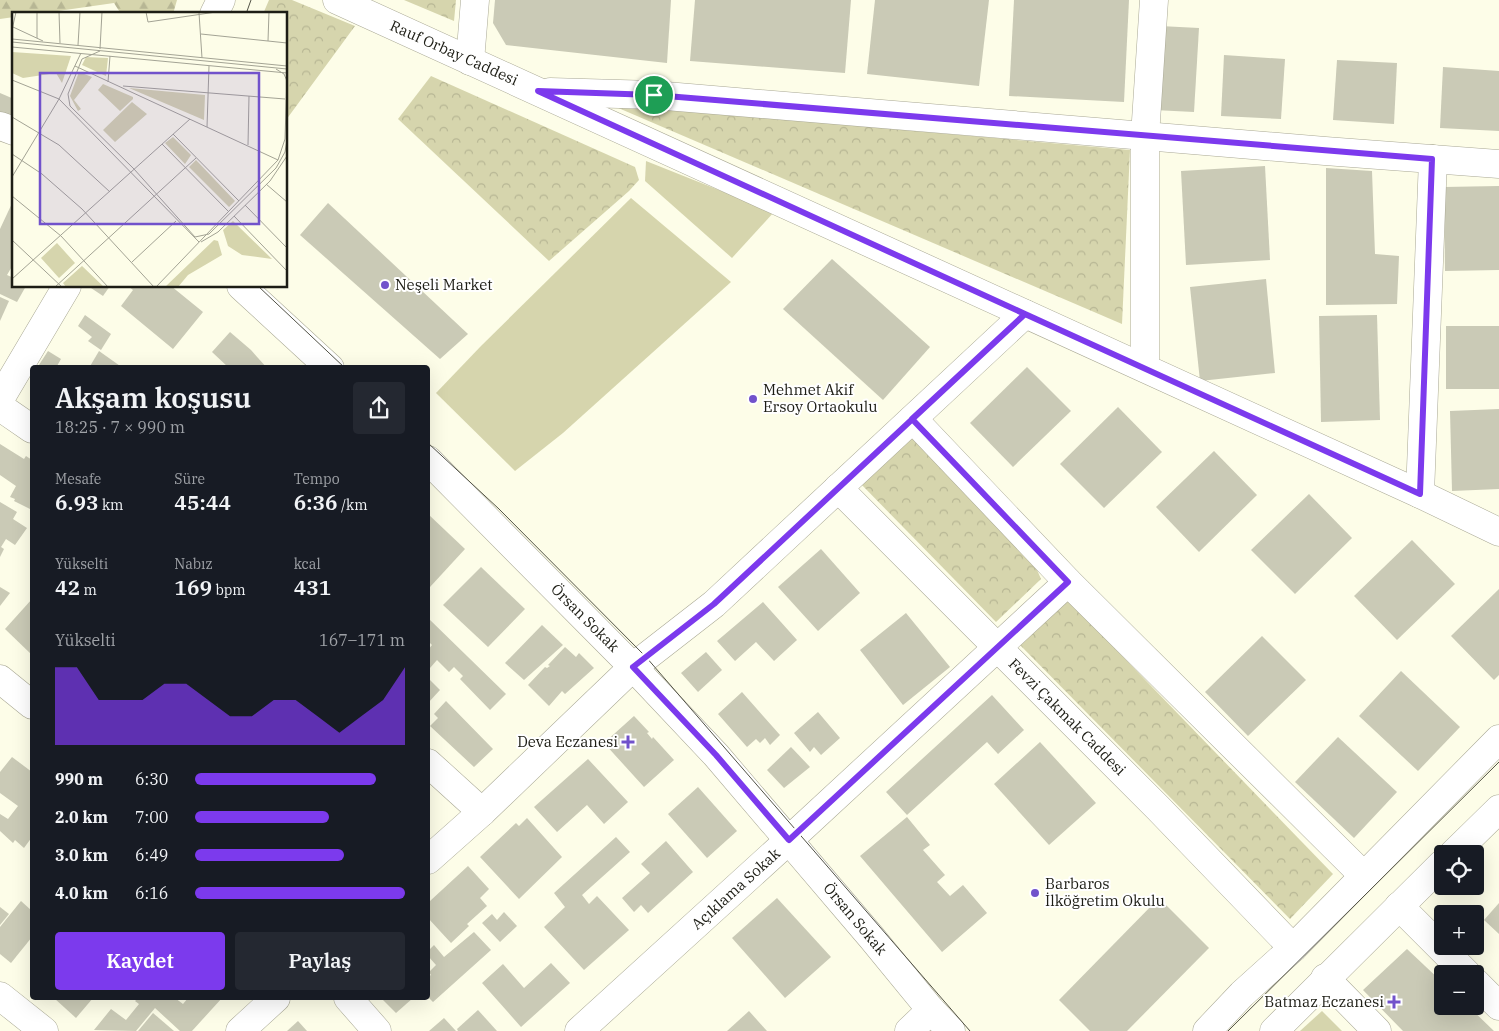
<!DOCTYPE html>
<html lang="tr">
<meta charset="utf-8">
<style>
:root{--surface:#171b24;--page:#242831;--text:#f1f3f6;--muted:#9ea1a6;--accent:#7c3aed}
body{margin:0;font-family:"IBM Plex Serif",serif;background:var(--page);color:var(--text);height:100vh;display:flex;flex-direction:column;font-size:19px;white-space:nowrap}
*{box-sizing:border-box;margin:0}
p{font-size:16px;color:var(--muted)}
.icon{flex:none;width:28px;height:28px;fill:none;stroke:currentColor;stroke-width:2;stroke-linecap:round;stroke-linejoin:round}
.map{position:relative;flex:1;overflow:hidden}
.drawer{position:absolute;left:30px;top:365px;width:400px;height:635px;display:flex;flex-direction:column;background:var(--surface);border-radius:5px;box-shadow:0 5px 20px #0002}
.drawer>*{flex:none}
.buttons{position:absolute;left:1434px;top:845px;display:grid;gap:10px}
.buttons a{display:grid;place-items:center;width:50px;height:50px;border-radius:5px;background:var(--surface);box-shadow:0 5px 20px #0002;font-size:25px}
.pin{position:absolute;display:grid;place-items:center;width:42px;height:42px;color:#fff;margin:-21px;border:2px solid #fff;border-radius:50%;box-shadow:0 1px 5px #0007}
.round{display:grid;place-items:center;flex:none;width:52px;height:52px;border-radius:5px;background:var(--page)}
.headline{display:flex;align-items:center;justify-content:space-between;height:85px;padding:0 25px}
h1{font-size:28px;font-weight:600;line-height:38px}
.metrics{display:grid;grid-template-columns:repeat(3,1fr);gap:8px;height:85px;padding:5px 25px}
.metrics div{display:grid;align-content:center}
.metrics b{font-size:21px;font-weight:600}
.metrics small{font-size:14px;font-weight:400}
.metrics p{font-size:14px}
.chart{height:140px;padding:10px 25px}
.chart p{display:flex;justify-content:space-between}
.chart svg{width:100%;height:90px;margin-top:5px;fill:var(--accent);opacity:.7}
.primary-button{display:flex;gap:10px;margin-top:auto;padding:10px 25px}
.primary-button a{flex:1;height:58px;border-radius:5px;background:var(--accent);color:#fff;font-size:20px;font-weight:600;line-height:58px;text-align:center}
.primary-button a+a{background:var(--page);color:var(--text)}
ul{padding:0 25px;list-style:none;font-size:16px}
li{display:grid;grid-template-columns:80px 60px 1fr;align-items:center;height:38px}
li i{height:12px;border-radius:6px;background:var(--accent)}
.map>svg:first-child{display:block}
.grass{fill:#d6d5ad}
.forest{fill:url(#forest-firs)}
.park{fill:url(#park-crowns)}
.building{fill:#cacab6}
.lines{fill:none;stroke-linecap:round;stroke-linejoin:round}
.minor-casing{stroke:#a9a895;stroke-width:29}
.minor{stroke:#fff;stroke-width:28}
.tram{stroke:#525246;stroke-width:1}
.route-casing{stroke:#fff;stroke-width:10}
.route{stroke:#7c3aed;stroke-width:6}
.poi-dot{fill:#7152cb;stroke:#fff;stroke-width:2}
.labels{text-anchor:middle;stroke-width:4;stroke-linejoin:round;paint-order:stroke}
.street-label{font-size:15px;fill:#1d1d15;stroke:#fff}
.poi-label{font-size:15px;fill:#1d1d15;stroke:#fff;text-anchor:start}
.inset-road{fill:none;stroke:#a3a394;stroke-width:1}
.view{fill:#7152cb;fill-opacity:0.15;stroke:#7152cb;stroke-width:2.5}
.inset-edge{fill:none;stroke:#1d1d15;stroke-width:2.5}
</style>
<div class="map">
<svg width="1499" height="1031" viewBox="0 0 1499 1031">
<defs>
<pattern id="forest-firs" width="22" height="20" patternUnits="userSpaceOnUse" patternTransform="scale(1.25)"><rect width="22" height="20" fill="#d6d5ad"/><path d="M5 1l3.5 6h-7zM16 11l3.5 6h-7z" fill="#b7b694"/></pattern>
<pattern id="park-crowns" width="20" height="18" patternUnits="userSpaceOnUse" patternTransform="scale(1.25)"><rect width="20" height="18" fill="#d6d5ad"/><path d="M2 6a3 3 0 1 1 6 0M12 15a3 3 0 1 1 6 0" fill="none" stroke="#b7b694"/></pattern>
</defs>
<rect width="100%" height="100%" fill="#fdfde8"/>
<g class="grass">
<path d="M646 161 774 212 732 258 645 181Z"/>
<path d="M631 198 731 282 563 433 515 471 436 393 481 346Z"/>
<path d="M1322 1011 1342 1031H1300Z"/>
</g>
<path class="forest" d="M0 0H177L173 14H121L114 3 37 14H14V17L0 19Z"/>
<g class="park">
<path d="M269 0H292L355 26 286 120V14H263Z"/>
<path d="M404 0H456L454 21Z"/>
<path d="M431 76 635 167 639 180 629 191 549 261 398 119Z"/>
<path d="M609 104 1130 150 1122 324Z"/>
<path d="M913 438 1034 563 1041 579 996 622 858 481Z"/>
<path d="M1066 598 1333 874 1290 919 1019 644Z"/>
</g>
<g class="building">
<path d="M495 0H671L667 63 506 45 493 23Z"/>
<path d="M695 0H851L845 73 690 61Z"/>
<path d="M875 0H989L979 86 867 74Z"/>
<path d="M1014 0H1129L1124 102 1009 96Z"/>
<path d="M1160 26 1199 28 1194 112 1154 110Z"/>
<path d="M1224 55 1285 59 1281 119 1221 116Z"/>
<path d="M1337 60 1397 63 1394 124 1333 120Z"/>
<path d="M1443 67 1499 71V131L1440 128Z"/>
<path d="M0 93 14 99V109L8 121 0 117Z"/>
<path d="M1265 166 1270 260 1186 265 1181 171Z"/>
<path d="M1326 168 1372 171 1375 254 1399 256 1397 304 1326 305Z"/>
<path d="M1499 186V270L1445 271 1444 187Z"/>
<path d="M14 199V263L7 275 14 278V286H26L17 302 0 294V229Z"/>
<path d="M328 203 468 334 440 359 300 235Z"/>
<path d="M832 259 930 347 883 400 783 309Z"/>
<path d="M1266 279 1275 373 1200 381 1190 287Z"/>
<path d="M88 286H110L103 296Z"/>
<path d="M128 286H171L203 312 173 349 121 306 133 290Z"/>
<path d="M0 297 9 301 0 321Z"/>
<path d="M85 315 111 334 101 350 88 341 92 337 78 326Z"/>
<path d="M1377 315 1380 420 1321 422 1319 316Z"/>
<rect x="1446" y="326" width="53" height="63"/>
<path d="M230 332 251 350 267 368H229L212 352Z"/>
<path d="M48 351 61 359 57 366 60 368H37Z"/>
<path d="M99 351 123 368H89Z"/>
<path d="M1027 367 1071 411 1013 467 970 423Z"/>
<path d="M1118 407 1162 452 1104 508 1060 464Z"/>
<path d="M1499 409V489L1452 491 1450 411Z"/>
<path d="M0 444 24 459 26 456 32 460V510L14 501 15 499 10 497 16 486 0 475Z"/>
<path d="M1214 451 1257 495 1199 552 1156 507Z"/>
<path d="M1309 494 1352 538 1295 594 1251 550Z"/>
<path d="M0 502 17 512 13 519 27 528 15 545 6 539 1 547 4 549 0 557Z"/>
<path d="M428 514 465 549 430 587 428 585Z"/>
<path d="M1412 540 1455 584 1397 640 1354 596Z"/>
<path d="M821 549 860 593 818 631 778 587Z"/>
<path d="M481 567 525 609 488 647 443 605Z"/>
<path d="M0 587 10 593 0 606Z"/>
<path d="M1499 589V675L1494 680 1451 636Z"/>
<path d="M32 599V655L5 629Z"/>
<path d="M763 602 797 640 774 661 756 642 735 661 717 641Z"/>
<path d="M906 613 950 667 903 705 860 650Z"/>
<path d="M428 618 506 694 490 710 460 679 463 676 454 667 449 672 437 660 430 668 428 666V650L432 645 428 641Z"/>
<path d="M542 625 563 645 524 680 505 663Z"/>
<path d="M1262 636 1306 680 1248 736 1205 692Z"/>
<path d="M565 647 576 657 579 653 594 668 565 694 562 691 549 706 528 685 545 667 547 668 550 666 548 665Z"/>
<path d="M706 652 722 670 698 692 681 673Z"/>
<path d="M1401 671 1460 727 1418 771 1359 716Z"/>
<path d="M428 678 440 690 428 703Z"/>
<path d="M742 692 780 735 770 745 765 738 760 743 756 739 747 747 718 714Z"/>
<path d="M992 695 1024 730 998 754 987 742 907 815 886 792Z"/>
<path d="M446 701 493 749 474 767 430 726 438 718 434 714Z"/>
<path d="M818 712 840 738 821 755 814 747 810 752 794 733Z"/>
<path d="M634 716 649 732 647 733 652 739 653 737 674 760 644 787 604 743Z"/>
<path d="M1338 737 1397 792 1354 838 1295 782Z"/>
<path d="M1040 742 1096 803 1049 845 994 784Z"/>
<path d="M791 747 810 767 784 788 767 770Z"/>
<path d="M12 757 32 772V837L24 848 15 840 13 843 0 831V814L8 819 18 806 0 793V772Z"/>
<path d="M588 759 628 802 604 824 587 805 557 832 534 807Z"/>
<path d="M698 787 737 831 707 858 668 814Z"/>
<path d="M907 817 930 845 923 850 945 875 937 882 950 896 963 885 987 913 942 952 860 856Z"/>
<path d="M527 818 562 857 519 899 480 857 516 823 519 826Z"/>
<path d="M616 837 630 852 582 895 589 904 597 896 629 930 584 970 544 927 565 907 554 893Z"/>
<path d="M666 841 693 872 648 913 641 905 634 912 622 898 650 873 641 864Z"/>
<path d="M468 866 489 889 480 898 487 906 467 924 469 926 451 943 428 918V898L430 901Z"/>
<path d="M777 898 831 957 785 998 732 938Z"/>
<path d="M1159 898 1209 948 1127 1031H1090L1059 1000Z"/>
<path d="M21 901 32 911V937L11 963 0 954V927Z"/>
<path d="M1499 903V934L1484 920Z"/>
<path d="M0 907 9 914 0 925Z"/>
<path d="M504 912 517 926 500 942 482 923 492 914 497 920Z"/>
<path d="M474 932 491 950 433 1002 428 997V977L431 975 429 972 436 965 428 956V951L434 945 444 957Z"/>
<path d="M1407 949 1442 982V1006H1468L1494 1031H1403L1363 990Z"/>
<path d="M551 963 570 983 521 1027 482 983 503 964 524 988Z"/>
<path d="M54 998H93L76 1018Z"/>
<path d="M138 998H175L183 1004 188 998H222L192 1031H180L155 1008 136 1031 94 1030 111 1009 126 1020 139 1004 135 1001Z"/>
<path d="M381 998H413L396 1013Z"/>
<path d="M478 1010 497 1031H458L457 1029Z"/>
<path d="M749 1011 767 1031H727Z"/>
<path d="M153 1013 174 1031H138Z"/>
<path d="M444 1018 456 1031H429Z"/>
<path d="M298 1021 307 1031H287Z"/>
</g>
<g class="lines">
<defs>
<g id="minor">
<path d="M337 0 1420 494 1499 532"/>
<path d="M214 14 221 0"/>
<path d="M470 61 475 0"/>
<path d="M550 92 654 95 1325 151 1499 164"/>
<path d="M0 126 14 131"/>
<path d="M241 286 330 368"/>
<path d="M1145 368V136L1154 0"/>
<path d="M0 399 67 286"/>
<path d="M0 407 32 429"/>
<path d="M913 419 1068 582 1363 875"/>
<path d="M428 460 633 667 716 755 872 938 931 1010 951 1031"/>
<path d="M838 488 1158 808 1293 948"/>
<path d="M1420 494 1433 159"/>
<path d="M0 679 32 705"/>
<path d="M428 763 482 812"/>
<path d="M1453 854 1499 809"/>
<path d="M428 860 482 812 633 667 714 604 1025 314"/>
<path d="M1399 906 1467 974"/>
<path d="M1325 978 1377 1031"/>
<path d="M1475 982 1499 1006"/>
<path d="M0 996 44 1031"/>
<path d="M348 998 377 1031"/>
<path d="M240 1031 276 998"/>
<path d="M579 1031 789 840 1068 582"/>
<path d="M909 1031 931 1010"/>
<path d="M1207 1031 1242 994 1293 948 1499 739"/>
<path d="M1274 1031 1442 864"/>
</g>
</defs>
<use href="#minor" class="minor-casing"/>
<use href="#minor" class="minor"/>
<g class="tram">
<path d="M246 14 251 0"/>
<path d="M258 286 345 368"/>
<path d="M428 443 499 509 646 657 970 1031"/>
<path d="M1228 1031 1499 762"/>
</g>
</g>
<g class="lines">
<defs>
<path id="route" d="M654 95 538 91 1025 314 912 419 1068 582 789 840 716 755 633 667 714 604 1025 314 1420 494 1432 159 654 95"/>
</defs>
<use href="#route" class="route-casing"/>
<use href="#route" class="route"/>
</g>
<g class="poi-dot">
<circle cx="385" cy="285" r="5"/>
<circle cx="753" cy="399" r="5"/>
<path d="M625.5 734.5h5v5h5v5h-5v5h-5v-5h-5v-5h5z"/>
<circle cx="1035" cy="893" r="5"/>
<path d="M1391.5 994.5h5v5h5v5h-5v5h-5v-5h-5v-5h5z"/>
</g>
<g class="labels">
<g class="street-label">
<text transform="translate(454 53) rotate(24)" y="5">Rauf Orbay Caddesi</text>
<text transform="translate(585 618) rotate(45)" y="5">Örsan Sokak</text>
<text transform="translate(1067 717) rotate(45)" y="5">Fevzi Çakmak Caddesi</text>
<text transform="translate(736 889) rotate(-42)" y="5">Açıklama Sokak</text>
<text transform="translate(855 919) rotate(50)" y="5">Örsan Sokak</text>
</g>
<g class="poi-label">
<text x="395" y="290">Neşeli Market</text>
<text x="763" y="395">Mehmet Akif<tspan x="763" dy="17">Ersoy Ortaokulu</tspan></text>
<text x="618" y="747" text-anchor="end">Deva Eczanesi</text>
<text x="1045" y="889">Barbaros<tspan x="1045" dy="17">İlköğretim Okulu</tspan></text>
<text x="1384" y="1007" text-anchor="end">Batmaz Eczanesi</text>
</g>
</g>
<g transform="translate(12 12)">
<rect width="275" height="275" fill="#fdfde8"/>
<path d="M120 90 135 102 103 130 91 118ZM221 209 260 247 230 243 216 234 211 218ZM202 228 206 229 210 243 176 263 166 275H153Z" fill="#d6d5ad"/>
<path d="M0 40 59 44 50 71 44 61 11 66 0 61Z" fill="#d6d5ad"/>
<path d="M74 45 96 46 94 64 70 53ZM67 60 80 65 62 88 69 97 66 99 58 84ZM91 72 121 85V87L108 99 86 78ZM117 76 193 83 192 108ZM161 125 179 143 173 152 153 131ZM184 148 223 189 217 195 177 155ZM45 231 63 251 47 266 29 246ZM70 254 92 275H54L51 271Z" fill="#d6d5ad"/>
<path class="inset-road" d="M25 0V26M47 0 48 31M134 0 136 10 204 0M187 1 190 46M1 15 31 29M0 18 4 0M189 22 275 31M0 27 275 54M256 29 257 0M0 30 275 57M66 33 68 0M0 35 275 61M88 37 90 0M88 39 70 47 56 82 58 94 122 157 183 225 197 222 264 156 273 140 275 128M63 54 266 148M264 57 272 62 275 69M0 68 47 87 187 230M96 70 98 44M111 74 273 87M0 105 47 133 98 180M195 115 197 54M161 122 227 189M150 132 217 200M236 133 237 84M0 142 30 162 70 197 142 275M0 165 47 87 69 41M254 172 275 190M0 184 49 224 96 275M233 193 275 236M222 204 275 259M0 228 50 275M189 230 206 220 258 169 275 144M120 250 164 209M0 267 178 107M43 275 184 146M144 275 266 148 273 127 275 64"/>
<path class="view" d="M28 61H247V212H28Z"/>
<rect width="275" height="275" class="inset-edge"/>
</g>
</svg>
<div class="buttons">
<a><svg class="icon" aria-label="locate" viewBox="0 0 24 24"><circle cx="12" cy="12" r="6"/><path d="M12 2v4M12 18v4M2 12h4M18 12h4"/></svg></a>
<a>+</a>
<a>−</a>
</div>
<div class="pin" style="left:654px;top:95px;background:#1e9e55"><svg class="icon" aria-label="arrive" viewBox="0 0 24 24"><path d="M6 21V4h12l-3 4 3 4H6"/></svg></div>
<section class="drawer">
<div class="headline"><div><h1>Akşam koşusu</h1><p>18:25 · 7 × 990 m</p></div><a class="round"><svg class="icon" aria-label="share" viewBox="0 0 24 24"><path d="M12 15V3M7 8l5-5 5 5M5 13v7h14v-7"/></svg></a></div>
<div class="metrics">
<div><p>Mesafe</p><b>6.93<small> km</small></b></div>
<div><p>Süre</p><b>45:44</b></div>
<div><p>Tempo</p><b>6:36<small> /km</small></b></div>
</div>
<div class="metrics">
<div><p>Yükselti</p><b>42<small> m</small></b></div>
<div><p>Nabız</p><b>169<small> bpm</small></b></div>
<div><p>kcal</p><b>431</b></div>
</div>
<div class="chart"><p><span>Yükselti</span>167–171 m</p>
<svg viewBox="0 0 160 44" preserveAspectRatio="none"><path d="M0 44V6L10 6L20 22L30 22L40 22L50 14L60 14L70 22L80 30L90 30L100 22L110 22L120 30L130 38L140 30L150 22L160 6V44z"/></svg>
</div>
<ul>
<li><b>990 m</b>6:30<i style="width:86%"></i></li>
<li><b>2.0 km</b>7:00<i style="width:64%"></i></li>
<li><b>3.0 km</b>6:49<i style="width:71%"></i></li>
<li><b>4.0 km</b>6:16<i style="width:100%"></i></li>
</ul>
<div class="primary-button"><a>Kaydet</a><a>Paylaş</a></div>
</section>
</div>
